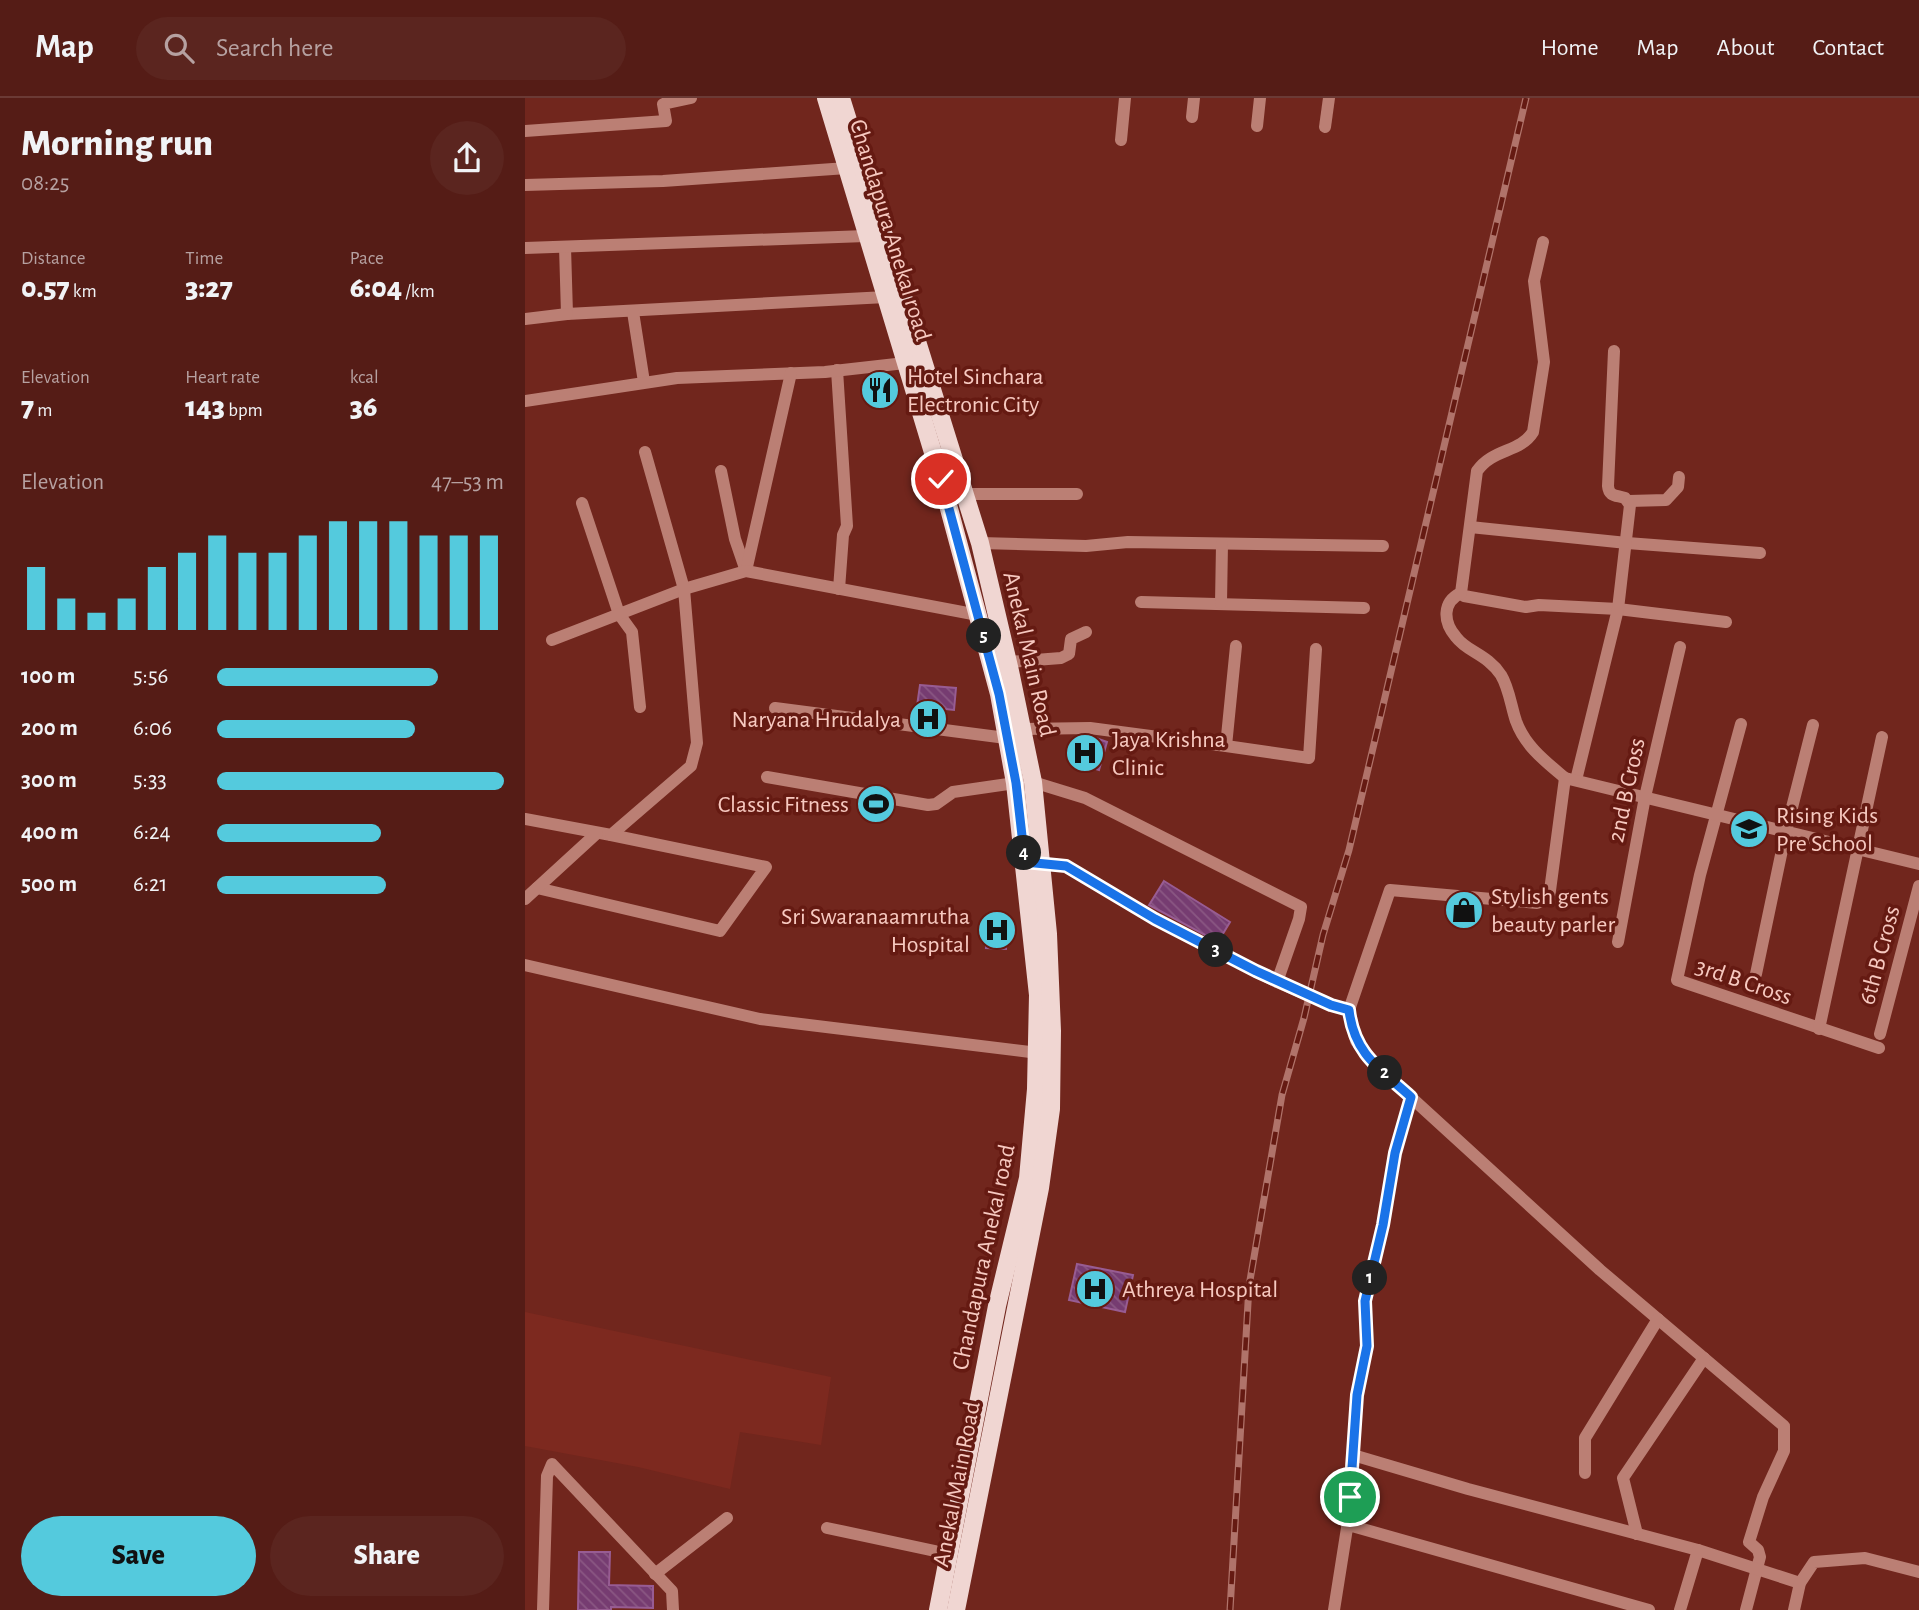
<!DOCTYPE html>
<meta charset="utf-8">
<style>
:root{--surface:#551c16;--page:#5b251f;--text:#f1f3f6;--muted:#b6a1a1;--line:#6b3a35;--accent:#54cadd}
body{margin:0;font-family:"Alegreya Sans",sans-serif;background:var(--page);color:var(--text);height:100vh;display:flex;flex-direction:column;font-size:26px;white-space:nowrap}
*{box-sizing:border-box;margin:0}
p{font-size:23px;color:var(--muted)}
.icon{flex:none;width:38px;height:38px;fill:none;stroke:currentColor;stroke-width:2;stroke-linecap:round;stroke-linejoin:round}
.map{position:relative;flex:1;overflow:hidden}
.drawer{display:flex;flex-direction:column;background:var(--surface);width:525px}
.drawer>*{flex:none}
.pin{position:absolute;display:grid;place-items:center;width:60px;height:60px;color:#fff;margin:-30px;border:4px solid #fff;border-radius:50%;box-shadow:0 2px 7px #0007}
.km{position:absolute;width:35px;height:35px;margin:-18px;border-radius:50%;background:#222;color:#fff;font-size:19px;line-height:35px;text-align:center}
.round{display:grid;place-items:center;flex:none;width:74px;height:74px;border-radius:37px;background:var(--page)}
.summary{display:flex;align-items:center;justify-content:space-between;height:119px;padding:0 21px}
h1{font-size:38px;font-weight:800;line-height:52px}
.figures{display:grid;grid-template-columns:repeat(3,1fr);gap:10px;height:119px;padding:7px 21px}
.figures div{display:grid;align-content:center}
.figures b{font-size:30px;font-weight:800}
.figures small{font-size:19px;font-weight:400}
.figures p{font-size:19px}
.chart{height:196px;padding:14px 21px}
.chart p{display:flex;justify-content:space-between}
.chart svg{width:100%;height:126px;margin-top:7px;stroke:var(--accent);stroke-width:6}
.button{display:flex;gap:14px;margin-top:auto;padding:14px 21px}
.button a{flex:1;height:80px;border-radius:42px;background:var(--accent);color:#111;font-size:28px;font-weight:800;line-height:80px;text-align:center}
.button a+a{background:var(--page);color:var(--text)}
ul{padding:0 21px;list-style:none;font-size:23px}
li{display:grid;grid-template-columns:112px 84px 1fr;align-items:center;height:52px}
li i{height:18px;border-radius:9px;background:var(--accent)}
header{display:flex;align-items:center;gap:42px;box-sizing:border-box;height:98px;padding:0 35px;background:var(--surface);border-bottom:2px solid var(--line)}
header strong{font-size:33px}
nav{display:flex;gap:38px;margin-inline-start:auto;font-size:24px}
.search{width:490px;height:63px;background:var(--page);display:flex;align-items:center;gap:18px;box-sizing:border-box;padding:0 24px;border-radius:38px;color:var(--muted);font-size:26px}
main{display:flex;flex:1;min-height:0}
.map>svg:first-child{display:block}
.built{fill:#7d291f}
.building{fill:url(#building-back-hatch);stroke:#985c93;stroke-width:2}
.lines{fill:none;stroke-linecap:round;stroke-linejoin:round}
.minor{stroke:#bb7f74;stroke-width:12}
.major{stroke:#f0d6d2;stroke-width:18}
.rail-casing{stroke:#b0736a;stroke-width:7}
.rail{stroke:#651a12;stroke-width:4.5;stroke-dasharray:13;stroke-linecap:butt}
.route-casing{stroke:#fff;stroke-width:14}
.route{stroke:#1a73e8;stroke-width:9}
.labels{text-anchor:middle;stroke-width:7;stroke-linejoin:round;paint-order:stroke}
.street-label{font-size:24px;fill:#f7c9c0;stroke:#651a12}
.poi-label{font-size:24px;fill:#f7c9c0;stroke:#651a12;text-anchor:start}
</style>
<header>
<strong>Map</strong>
<div class="search"><svg class="icon" aria-label="search" viewBox="0 0 24 24"><circle cx="10" cy="10" r="6"/><path d="M15 15l6 6"/></svg>Search here</div>
<nav><a>Home</a><a>Map</a><a>About</a><a>Contact</a></nav>
</header>
<main>
<section class="drawer">
<div class="summary"><div><h1>Morning run</h1><p>08:25</p></div><a class="round"><svg class="icon" aria-label="share" viewBox="0 0 24 24"><path d="M12 15V3M7 8l5-5 5 5M5 13v7h14v-7"/></svg></a></div>
<div class="figures">
<div><p>Distance</p><b>0.57<small> km</small></b></div>
<div><p>Time</p><b>3:27</b></div>
<div><p>Pace</p><b>6:04<small> /km</small></b></div>
</div>
<div class="figures">
<div><p>Elevation</p><b>7<small> m</small></b></div>
<div><p>Heart rate</p><b>143<small> bpm</small></b></div>
<div><p>kcal</p><b>36</b></div>
</div>
<div class="chart"><p><span>Elevation</span>47–53 m</p>
<svg viewBox="0 0 160 44" preserveAspectRatio="none"><path d="M5 44V22M15 44V33M25 44V38M35 44V33M45 44V22M55 44V17M65 44V11M75 44V17M85 44V17M95 44V11M105 44V6M115 44V6M125 44V6M135 44V11M145 44V11M155 44V11"/></svg>
</div>
<ul>
<li><b>100 m</b>5:56<i style="width:77%"></i></li>
<li><b>200 m</b>6:06<i style="width:69%"></i></li>
<li><b>300 m</b>5:33<i style="width:100%"></i></li>
<li><b>400 m</b>6:24<i style="width:57%"></i></li>
<li><b>500 m</b>6:21<i style="width:59%"></i></li>
</ul>
<div class="button"><a>Save</a><a>Share</a></div>
</section>
<div class="map">
<svg width="1394" height="1512" viewBox="0 0 1394 1512">
<defs>
<pattern id="building-back-hatch" width="6" height="6" patternUnits="userSpaceOnUse" patternTransform="scale(1.75)"><rect width="6" height="6" fill="#763c71"/><path d="M-1 5l2 2M0 0l6 6M5-1l2 2" fill="none" stroke="#8a5783"/></pattern>
</defs>
<rect width="100%" height="100%" fill="#71261d"/>
<path class="built" d="M0 1214 306 1279 296 1347 215 1334 205 1391 113 1369 0 1348Z"/>
<g class="building">
<path d="M395 587 431 590 429 612 392 608Z"/>
<path d="M551 639H568L582 644 574 672 544 663Z"/>
<path d="M639 783 705 824 693 844 624 807Z"/>
<path d="M464 821 483 823 481 851 461 850Z"/>
<path d="M552 1166 608 1177 600 1214 544 1202Z"/>
<path d="M54 1454H85L84 1487 128 1488V1510L86 1509V1512H53Z"/>
</g>
<g class="lines">
<g class="minor">
<path d="M667 19 669 0"/>
<path d="M732 28 735 0"/>
<path d="M800 29 804 0"/>
<path d="M0 33 141 23 138 6 166 0"/>
<path d="M596 42 600 0"/>
<path d="M0 87 138 83 322 70"/>
<path d="M1018 144 1009 183 1019 264 1008 334C995 355 968 350 952 373L936 495 939 498 1001 509 1014 507 1093 511 1201 524"/>
<path d="M40 149 42 216 361 199"/>
<path d="M0 150 341 138"/>
<path d="M108 214 119 284"/>
<path d="M0 221 42 216"/>
<path d="M312 272 322 428 318 437 314 491"/>
<path d="M0 303 152 280 300 274 380 265"/>
<path d="M196 373 210 441 221 473"/>
<path d="M421 399 440 396H552"/>
<path d="M1104 403 1141 402 1153 389 1154 379"/>
<path d="M57 405 94 516 107 534 115 609"/>
<path d="M945 429 1102 445 1235 455"/>
<path d="M455 445 561 448 603 444 858 448"/>
<path d="M221 473 266 275"/>
<path d="M936 495C917 504 918 524 931 539 942 554 962 556 976 577 984 590 986 608 991 623 1000 648 1020 663 1040 680"/>
<path d="M616 504 839 510"/>
<path d="M696 505 697 446"/>
<path d="M27 542 159 491 221 473 453 517"/>
<path d="M483 564 536 560 544 556 546 541 561 534"/>
<path d="M250 610 481 640"/>
<path d="M1216 626 1175 777 1152 882 1354 950"/>
<path d="M498 631 565 630 701 648 711 548"/>
<path d="M701 648 784 660 791 551"/>
<path d="M242 679 403 707 411 706 428 694 490 685"/>
<path d="M1051 682 1093 511 1105 407 1100 400C1091 397 1084 399 1083 388L1089 253"/>
<path d="M508 684 560 700 776 809 774 821 752 884"/>
<path d="M0 721 86 737 166 668 172 645 159 491 120 354"/>
<path d="M509 764 541 768 630 821 752 884 806 907 824 912 865 792 1012 805 1024 800 1040 680 1394 766"/>
<path d="M12 790 195 833 241 769 86 737"/>
<path d="M0 801 72 735"/>
<path d="M1093 844 1120 699 1155 549"/>
<path d="M0 867 235 921 513 955"/>
<path d="M1231 876 1261 733 1288 627"/>
<path d="M824 912 831 943 855 971 1075 1172 1259 1328V1353L1238 1399 1224 1444 1233 1452 1235 1459 1221 1512"/>
<path d="M1294 931 1357 639"/>
<path d="M1355 936 1394 788"/>
<path d="M828 1357 943 1391 1173 1452"/>
<path d="M1060 1375V1340L1133 1221"/>
<path d="M302 1430 424 1456"/>
<path d="M822 1430 832 1297 842 1248 840 1203 858 1127 870 1055 886 999"/>
<path d="M1112 1436 1098 1380 1179 1260"/>
<path d="M130 1476 202 1420"/>
<path d="M18 1512 22 1378 27 1366 147 1493 148 1512"/>
<path d="M809 1512 822 1430 827 1428 1124 1512"/>
<path d="M1155 1512 1173 1452 1275 1485"/>
<path d="M1269 1512 1275 1485 1289 1464 1340 1460 1394 1474"/>
</g>
<g class="major">
<path d="M301 0 416 381 474 596 490 685 513 897 511 991 503 1080 472 1208 413 1512"/>
<path d="M316 0 455 445 485 573 508 684 523 836 527 933 526 1011 515 1090 431 1512"/>
</g>
<defs>
<path id="rail" d="M705 1512 724 1188 757 997 779 920 798 837 824 752 1001 0"/>
</defs>
<use href="#rail" class="rail-casing"/>
<use href="#rail" class="rail"/>
</g>
<g class="lines">
<defs>
<path id="route" d="M416 381 474 596 491 685 500 764 541 768 630 821 731 873 806 907 824 912C829 956 855 971 886 999L870 1055 858 1127 840 1203 842 1248 832 1297 825 1399"/>
</defs>
<use href="#route" class="route-casing"/>
<use href="#route" class="route"/>
</g>
<defs>
<symbol id="restaurant-disc" viewBox="-11 -11 22 22"><circle r="9.5" fill="#54cadd" stroke="#651a12"/><path d="M-5-6h1v4h1v-4h1v4h1v-4h1v5L-1.5 .5V6h-2V.5L-5-1ZM5-6V6H3V1.5H1.5Q1.5-4 5-6Z" fill="#111"/></symbol>
<symbol id="hospital-disc" viewBox="-11 -11 22 22"><circle r="9.5" fill="#54cadd" stroke="#651a12"/><path d="M-5-5h3v3.5h4V-5h3V5h-3V1.5h-4V5h-3Z" fill="#111"/></symbol>
<symbol id="stadium-disc" viewBox="-11 -11 22 22"><circle r="9.5" fill="#54cadd" stroke="#651a12"/><path d="M0-5a6.5 5 0 1 0 0 10a6.5 5 0 1 0 0-10ZM-3.5-1.8h7v3.6h-7Z" fill="#111"/></symbol>
<symbol id="school-disc" viewBox="-11 -11 22 22"><circle r="9.5" fill="#54cadd" stroke="#651a12"/><path d="M0-5L7-2L0 1L-7-2ZM-4 1L0 2.5L4 1V4Q0 6-4 4Z" fill="#111"/></symbol>
<symbol id="shop-disc" viewBox="-11 -11 22 22"><circle r="9.5" fill="#54cadd" stroke="#651a12"/><path d="M-5-2.5h2.3a2.7 3.5 0 0 1 5.4 0H5L5.5 6h-11ZM-1.5-2.5h3a1.5 2.3 0 0 0-3 0Z" fill="#111"/></symbol>
</defs>
<g fill-rule="evenodd">
<use href="#restaurant-disc" x="333" y="270" width="44" height="44"/>
<use href="#hospital-disc" x="381" y="599" width="44" height="44"/>
<use href="#hospital-disc" x="538" y="633" width="44" height="44"/>
<use href="#stadium-disc" x="329" y="684" width="44" height="44"/>
<use href="#school-disc" x="1202" y="709" width="44" height="44"/>
<use href="#shop-disc" x="917" y="790" width="44" height="44"/>
<use href="#hospital-disc" x="450" y="810" width="44" height="44"/>
<use href="#hospital-disc" x="548" y="1169" width="44" height="44"/>
</g>
<g class="labels">
<g class="street-label">
<text transform="translate(366 132) rotate(73)" y="8">Chandapura Anekal road</text>
<text transform="translate(505 556) rotate(77)" y="8">Anekal Main Road</text>
<text transform="translate(1101 692) rotate(-78)" y="8">2nd B Cross</text>
<text transform="translate(1354 857) rotate(-75)" y="8">6th B Cross</text>
<text transform="translate(1219 883) rotate(19)" y="8">3rd B Cross</text>
<text transform="translate(458 1159) rotate(-78)" y="8">Chandapura Anekal road</text>
<text transform="translate(431 1386) rotate(-79)" y="8">Anekal Main Road</text>
</g>
<g class="poi-label">
<text x="382" y="286">Hotel Sinchara<tspan x="382" dy="28">Electronic City</tspan></text>
<text x="376" y="629" text-anchor="end">Naryana Hrudalya</text>
<text x="587" y="649">Jaya Krishna<tspan x="587" dy="28">Clinic</tspan></text>
<text x="324" y="714" text-anchor="end">Classic Fitness</text>
<text x="1251" y="725">Rising Kids<tspan x="1251" dy="28">Pre School</tspan></text>
<text x="966" y="806">Stylish gents<tspan x="966" dy="28">beauty parler</tspan></text>
<text x="445" y="826" text-anchor="end">Sri Swaranaamrutha<tspan x="445" dy="28">Hospital</tspan></text>
<text x="597" y="1199">Athreya Hospital</text>
</g>
</g>
</svg>
<div class="pin" style="left:825px;top:1399px;background:#1e9e55"><svg class="icon" aria-label="arrive" viewBox="0 0 24 24"><path d="M6 21V4h12l-3 4 3 4H6"/></svg></div>
<div class="pin" style="left:416px;top:381px;background:#d93025"><svg class="icon" aria-label="check" viewBox="0 0 24 24"><path d="M5 12l5 5 9-10"/></svg></div>
<b class="km" style="left:845px;top:1180px">1</b>
<b class="km" style="left:860px;top:975px">2</b>
<b class="km" style="left:691px;top:852px">3</b>
<b class="km" style="left:499px;top:755px">4</b>
<b class="km" style="left:459px;top:538px">5</b>
</div>
</main>
